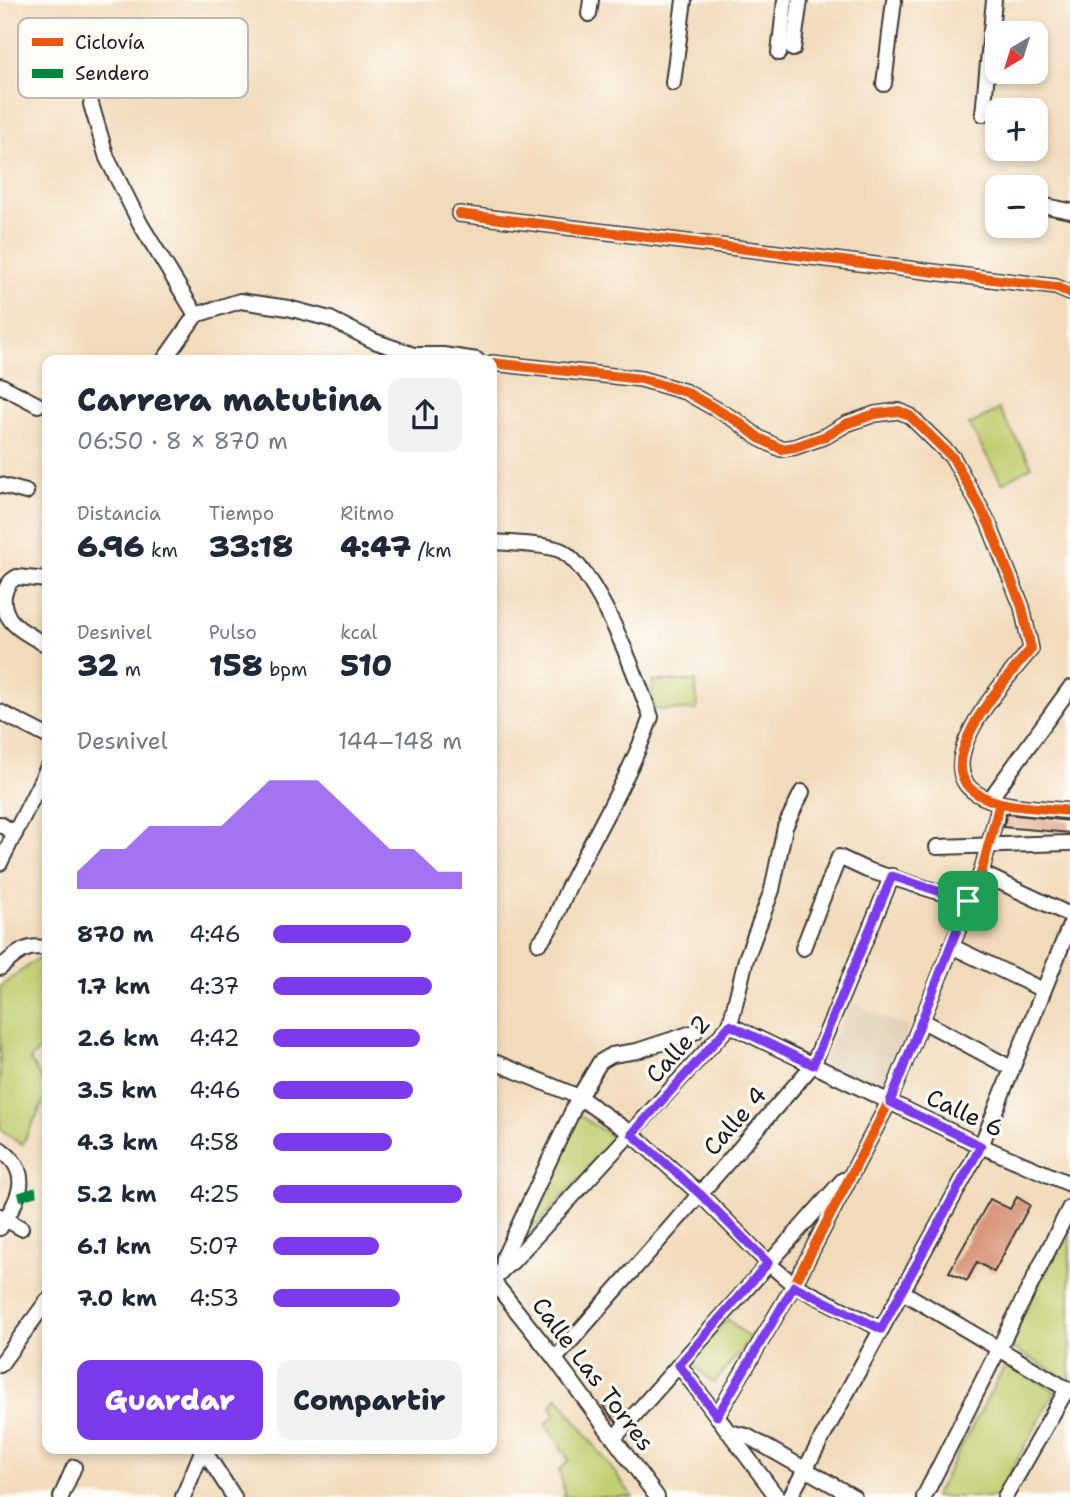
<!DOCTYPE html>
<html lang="es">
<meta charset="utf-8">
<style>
:root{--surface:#fff;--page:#f2f2f3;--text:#1f2937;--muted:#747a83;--accent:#7c3aed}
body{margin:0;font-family:"Shantell Sans",sans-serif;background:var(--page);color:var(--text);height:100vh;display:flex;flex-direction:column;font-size:26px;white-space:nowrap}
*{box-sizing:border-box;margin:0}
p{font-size:23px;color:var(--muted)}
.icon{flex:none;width:38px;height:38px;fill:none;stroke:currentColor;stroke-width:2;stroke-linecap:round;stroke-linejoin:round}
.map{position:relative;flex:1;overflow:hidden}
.sheet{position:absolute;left:42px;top:355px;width:455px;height:1099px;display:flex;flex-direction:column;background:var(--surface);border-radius:14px;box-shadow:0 4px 10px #0003}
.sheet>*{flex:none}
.needle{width:46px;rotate:218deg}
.buttons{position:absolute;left:985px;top:21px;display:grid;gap:14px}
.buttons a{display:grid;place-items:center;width:63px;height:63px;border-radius:14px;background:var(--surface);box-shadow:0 4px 10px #0003;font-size:35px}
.pin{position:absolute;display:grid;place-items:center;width:60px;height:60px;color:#fff;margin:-30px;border-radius:14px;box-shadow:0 4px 10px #0006}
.round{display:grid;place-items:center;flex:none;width:74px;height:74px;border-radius:14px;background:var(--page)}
.summary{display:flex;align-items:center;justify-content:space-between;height:119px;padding:0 35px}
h1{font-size:32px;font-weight:800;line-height:52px}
.figures{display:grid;grid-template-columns:repeat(3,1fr);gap:10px;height:119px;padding:7px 35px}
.figures div{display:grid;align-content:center}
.figures b{font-size:30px;font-weight:800}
.figures small{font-size:19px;font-weight:400}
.figures p{font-size:19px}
.chart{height:196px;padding:14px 35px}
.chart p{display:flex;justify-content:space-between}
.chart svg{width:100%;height:126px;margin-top:7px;fill:var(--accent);opacity:.7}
.action{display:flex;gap:14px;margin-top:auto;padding:14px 35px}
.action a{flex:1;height:80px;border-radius:14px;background:var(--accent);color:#fff;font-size:28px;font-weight:800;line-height:80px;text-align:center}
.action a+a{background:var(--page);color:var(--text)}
ul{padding:0 35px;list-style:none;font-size:23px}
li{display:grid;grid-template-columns:112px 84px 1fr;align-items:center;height:52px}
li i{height:18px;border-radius:9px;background:var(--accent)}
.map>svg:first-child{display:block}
.built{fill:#deceb1}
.green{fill:#c0ce70;stroke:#6e7546;stroke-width:2}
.building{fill:#d8977b}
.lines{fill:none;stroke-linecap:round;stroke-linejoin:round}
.minor-casing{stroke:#3c3934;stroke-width:18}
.minor{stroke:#fff;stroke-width:14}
.quiet{stroke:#00873e;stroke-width:9;stroke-dasharray:18 9;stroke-linecap:butt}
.cycleway-casing{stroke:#fdfcf7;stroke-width:15}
.cycleway{stroke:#e8590c;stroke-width:10}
.route-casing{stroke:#fff;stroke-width:14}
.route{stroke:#7c3aed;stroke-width:9}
.labels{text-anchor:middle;stroke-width:6;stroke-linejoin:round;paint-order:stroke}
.street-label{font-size:24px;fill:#1c1c1c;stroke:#fdfcf7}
.key{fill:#fdfcf7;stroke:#bab9b5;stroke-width:2}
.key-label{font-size:19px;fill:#1c1c1c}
</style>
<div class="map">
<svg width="1070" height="1497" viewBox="0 0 1070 1497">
<rect width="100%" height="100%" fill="#fdfcf7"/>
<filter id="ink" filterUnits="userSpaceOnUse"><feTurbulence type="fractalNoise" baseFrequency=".0143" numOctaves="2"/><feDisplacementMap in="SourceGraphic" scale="14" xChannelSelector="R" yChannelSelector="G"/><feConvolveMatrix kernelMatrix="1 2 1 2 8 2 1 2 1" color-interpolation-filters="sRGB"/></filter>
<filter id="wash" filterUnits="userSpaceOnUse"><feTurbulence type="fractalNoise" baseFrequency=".00686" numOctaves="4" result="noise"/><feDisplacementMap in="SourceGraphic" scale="28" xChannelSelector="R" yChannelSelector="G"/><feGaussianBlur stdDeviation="1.57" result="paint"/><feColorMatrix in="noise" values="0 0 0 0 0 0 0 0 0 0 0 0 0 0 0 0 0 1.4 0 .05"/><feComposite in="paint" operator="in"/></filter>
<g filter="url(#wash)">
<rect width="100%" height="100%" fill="#f2dbbb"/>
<path class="built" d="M852 1002 909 1029 883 1092 822 1062Z"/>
<g class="green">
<path d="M999 409 1032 466 1002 483 969 425Z"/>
<path d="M652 681H696L697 710H653Z"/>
<path d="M37 959 47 962V1041L30 1060 47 1088V1095L22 1145 0 1129V987Z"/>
<path d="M579 1115 615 1139 512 1253Z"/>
<path d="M1070 1227V1381L1007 1345Z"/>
<path d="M727 1319 751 1339 714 1383 690 1362Z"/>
<path d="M1006 1364 1055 1391 997 1497H934Z"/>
<path d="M558 1397 633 1497H563L565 1494 559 1471 569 1460 546 1424 555 1415 551 1406Z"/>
</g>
<g id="blocks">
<g class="building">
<path d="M1007 814 1070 821V833L1003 827Z"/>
<path d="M1017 1197 1030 1205 994 1272 977 1262 967 1281 949 1272 990 1199 1010 1209Z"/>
<path d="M615 1397 626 1410 616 1422 603 1406Z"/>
</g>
</g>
</g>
<g filter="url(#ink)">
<use href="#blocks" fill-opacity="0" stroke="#3c3934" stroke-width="2"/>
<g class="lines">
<defs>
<g id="minor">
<path d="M589 14 591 0"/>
<path d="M793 49 800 0"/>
<path d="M779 53 785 0"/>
<path d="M673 83 684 0"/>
<path d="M884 84 894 0"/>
<path d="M91 104 107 158 141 225 196 315"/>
<path d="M983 114 994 0"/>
<path d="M1046 206 1070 211"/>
<path d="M459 214 1056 287 1070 293"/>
<path d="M164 360 196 315 240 301 288 308 330 319 374 341 414 355H443L477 360"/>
<path d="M492 363 641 379 686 392 737 421 759 438 781 449 795 447 826 436 846 424 875 414 899 411 910 416 953 458 988 522 1022 607 1031 649C1010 675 927 762 976 793 1001 809 1040 807 1070 811"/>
<path d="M0 385 38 405"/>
<path d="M0 485 26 492"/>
<path d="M492 542C508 543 549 544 562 551 598 572 636 676 651 717 630 776 597 830 569 886 560 904 554 928 539 943"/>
<path d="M47 580 17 577C9 581 7 586 4 594 0 623 27 634 47 645"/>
<path d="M0 712 47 736"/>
<path d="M990 799 1070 688"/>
<path d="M0 824 15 834"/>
<path d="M937 847 1070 843"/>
<path d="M0 863 47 769"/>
<path d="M981 873 1070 915"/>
<path d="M951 946 1043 990"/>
<path d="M803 948 839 857 867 870 968 901"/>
<path d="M0 968C14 956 27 942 47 949"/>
<path d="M921 1020 1011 1068"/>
<path d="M730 1025 981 1146 1070 1184"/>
<path d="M492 1061 579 1097 632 1134 701 1195 768 1263 794 1285 881 1329"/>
<path d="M0 1149C35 1174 18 1200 0 1228"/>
<path d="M0 1216 21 1228"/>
<path d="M503 1269 504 1257 579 1097 600 1062 612 1055 637 1051 695 1032"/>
<path d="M492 1280 555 1359 657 1497"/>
<path d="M493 1281 503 1269 512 1262 730 1025 746 959 772 890 785 827 802 792"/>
<path d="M901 1291 1070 1391"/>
<path d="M555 1359 813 1065 892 876"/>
<path d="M0 1365 47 1301"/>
<path d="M679 1365 777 1497"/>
<path d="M717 1416 794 1285 889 1102 981 873 1000 803"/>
<path d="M729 1432 747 1436 854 1497"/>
<path d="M614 1438 843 1180"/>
<path d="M203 1449 234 1497"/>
<path d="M61 1497 74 1467"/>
<path d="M183 1497 203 1449"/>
<path d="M790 1497 981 1146 1070 925"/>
<path d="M924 1497 1070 1207"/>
<path d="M1005 1497 1067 1389"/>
</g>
</defs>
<use href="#minor" class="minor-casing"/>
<use href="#minor" class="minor"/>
<path class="quiet" d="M19 1197 35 1192 47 1191"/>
<defs>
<g id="cycleway">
<path d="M459 214 1056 287 1070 293"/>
<path d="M492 363 641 379 686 392 737 421 759 438 781 449 795 447 826 436 846 424 875 414 899 411 910 416 953 458 988 522 1022 607 1031 649C1010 675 927 762 976 793 1001 809 1040 807 1070 811"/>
<path d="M717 1416 794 1285 889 1102 981 873 1000 803"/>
</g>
</defs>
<use href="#cycleway" class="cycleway-casing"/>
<use href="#cycleway" class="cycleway"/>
</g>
</g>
<g class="lines" filter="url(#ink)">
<defs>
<path id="route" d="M892 876 968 901 890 1102 981 1146 881 1329 794 1286 717 1416 679 1365 768 1263 701 1195 632 1134 730 1025 813 1065Z"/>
</defs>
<use href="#route" class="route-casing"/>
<use href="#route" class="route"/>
</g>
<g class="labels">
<g class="street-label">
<text transform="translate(678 1049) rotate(-48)" y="8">Calle 2</text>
<text transform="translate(965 1113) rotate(25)" y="8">Calle 6</text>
<text transform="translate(735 1121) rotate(-49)" y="8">Calle 4</text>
<text transform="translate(593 1374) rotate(53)" y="8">Calle Las Torres</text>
</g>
</g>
<rect x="18" y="18" width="230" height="80" rx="10" class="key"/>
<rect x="32" y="38" width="31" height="8" fill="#e8590c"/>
<rect x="32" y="69" width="31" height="9" fill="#00873e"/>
<g class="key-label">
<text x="75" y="49">Ciclovía</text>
<text x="75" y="80">Sendero</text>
</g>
</svg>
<div class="buttons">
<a><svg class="needle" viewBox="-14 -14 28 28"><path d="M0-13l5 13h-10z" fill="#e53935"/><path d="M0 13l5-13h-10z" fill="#747a83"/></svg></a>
<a>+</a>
<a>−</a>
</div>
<div class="pin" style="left:968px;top:901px;background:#1e9e55"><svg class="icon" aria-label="arrive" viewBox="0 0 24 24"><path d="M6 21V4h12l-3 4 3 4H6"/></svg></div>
<section class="sheet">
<div class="summary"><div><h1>Carrera matutina</h1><p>06:50 · 8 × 870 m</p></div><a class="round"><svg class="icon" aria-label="share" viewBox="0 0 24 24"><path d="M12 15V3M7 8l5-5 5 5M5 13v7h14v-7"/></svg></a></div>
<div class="figures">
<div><p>Distancia</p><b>6.96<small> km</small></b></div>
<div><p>Tiempo</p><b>33:18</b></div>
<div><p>Ritmo</p><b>4:47<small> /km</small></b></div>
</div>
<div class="figures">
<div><p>Desnivel</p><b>32<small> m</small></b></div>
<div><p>Pulso</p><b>158<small> bpm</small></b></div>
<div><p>kcal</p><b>510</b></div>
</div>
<div class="chart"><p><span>Desnivel</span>144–148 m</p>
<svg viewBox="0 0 160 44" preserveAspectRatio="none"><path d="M0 44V38L10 30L20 30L30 22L40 22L50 22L60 22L70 14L80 6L90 6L100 6L110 14L120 22L130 30L140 30L150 38L160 38V44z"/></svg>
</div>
<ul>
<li><b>870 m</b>4:46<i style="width:73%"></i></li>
<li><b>1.7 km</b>4:37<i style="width:84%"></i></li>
<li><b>2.6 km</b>4:42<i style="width:78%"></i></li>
<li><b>3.5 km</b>4:46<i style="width:74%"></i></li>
<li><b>4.3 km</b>4:58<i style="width:63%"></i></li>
<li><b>5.2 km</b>4:25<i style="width:100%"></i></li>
<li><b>6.1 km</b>5:07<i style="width:56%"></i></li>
<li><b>7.0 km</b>4:53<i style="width:67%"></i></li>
</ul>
<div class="action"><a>Guardar</a><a>Compartir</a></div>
</section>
</div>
